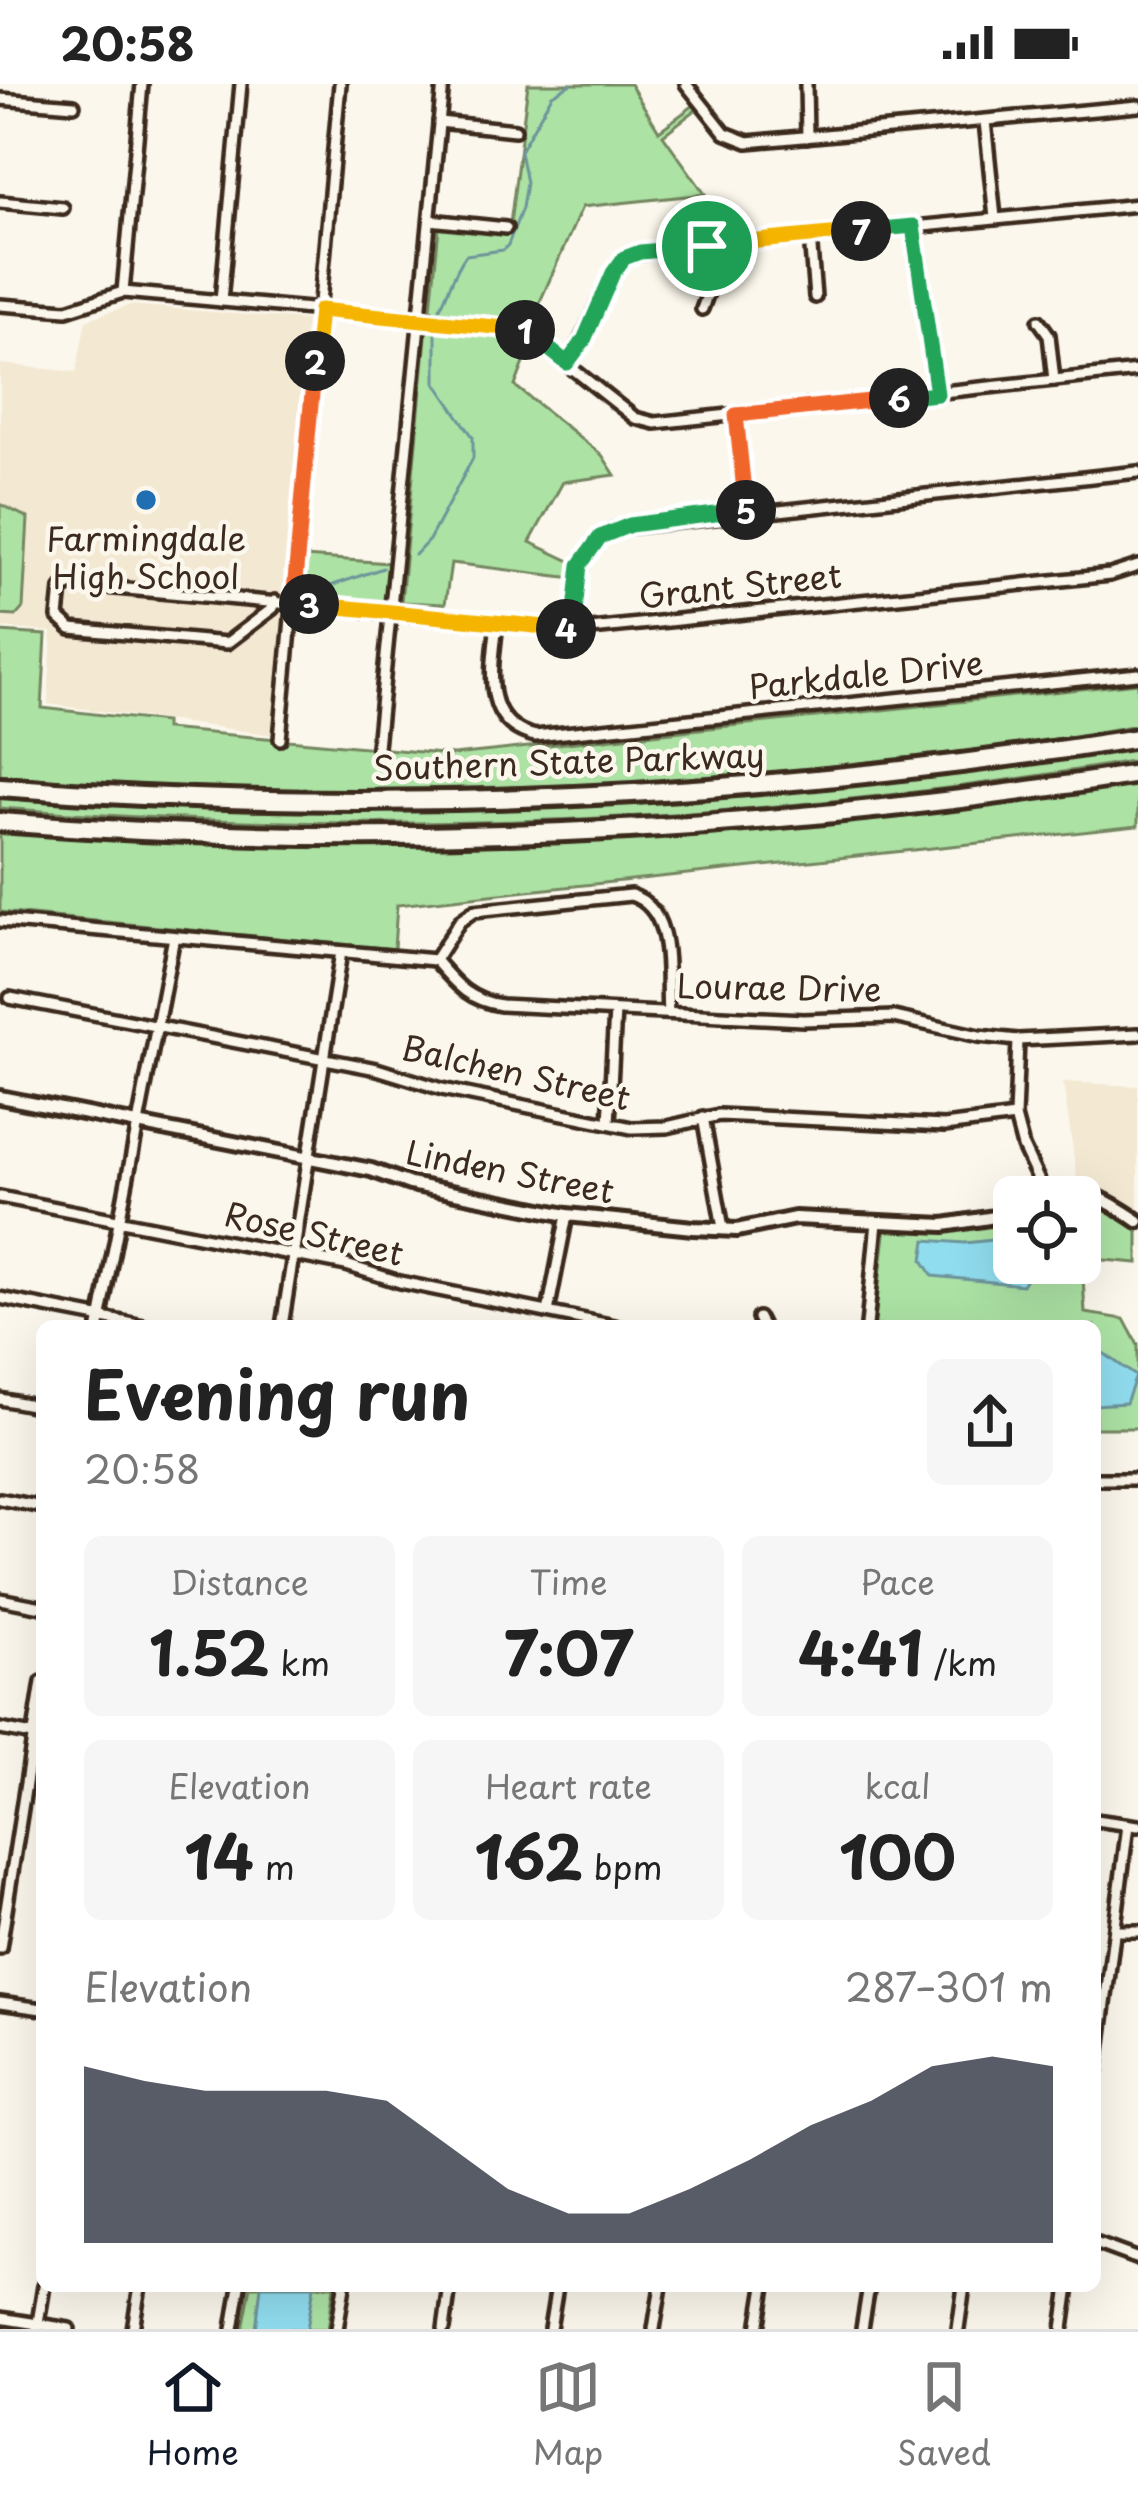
<!DOCTYPE html>
<meta charset="utf-8">
<style>
:root{--surface:#fff;--page:#f6f6f6;--text:#222;--muted:#767676;--line:#e0e0e0;--accent:#111827}
body{margin:0;font-family:"Playpen Sans",sans-serif;background:var(--page);color:var(--text);height:100vh;display:flex;flex-direction:column;font-size:45px;white-space:nowrap}
*{box-sizing:border-box;margin:0}
p{font-size:39px;color:var(--muted)}
.icon{flex:none;width:66px;height:66px;fill:none;stroke:currentColor;stroke-width:2;stroke-linecap:round;stroke-linejoin:round}
.map{position:relative;flex:1;overflow:hidden}
.side{position:absolute;left:36px;top:1236px;width:1065px;height:972px;display:flex;flex-direction:column;background:var(--surface);border-radius:18px;box-shadow:0 12px 48px #0002}
.side>*{flex:none}
.tools{position:absolute;left:993px;top:1092px;display:grid;gap:24px}
.tools a{display:grid;place-items:center;width:108px;height:108px;border-radius:18px;background:var(--surface);box-shadow:0 12px 48px #0002;font-size:60px}
.pin{position:absolute;display:grid;place-items:center;width:102px;height:102px;color:#fff;margin:-51px;border:6px solid #fff;border-radius:50%;box-shadow:0 3px 12px #0007}
.km{position:absolute;width:60px;height:60px;margin:-30px;border-radius:50%;background:#222;color:#fff;font-size:33px;line-height:60px;text-align:center}
.round{display:grid;place-items:center;flex:none;width:126px;height:126px;border-radius:18px;background:var(--page)}
.summary{display:flex;align-items:center;justify-content:space-between;height:204px;padding:0 48px}
h1{font-size:66px;font-weight:700;line-height:90px}
.figures{display:grid;grid-template-columns:repeat(3,1fr);gap:18px;height:204px;padding:12px 48px}
.figures div{display:grid;align-content:center;border-radius:18px;background:var(--page);text-align:center}
.figures b{font-size:60px;font-weight:700}
.figures small{font-size:33px;font-weight:400}
.figures p{font-size:33px}
.chart{height:336px;padding:24px 48px}
.chart p{display:flex;justify-content:space-between}
.chart svg{width:100%;height:216px;margin-top:12px;fill:var(--accent);opacity:.7}
.status{display:flex;justify-content:space-between;align-items:center;height:84px;padding:0 60px;background:var(--surface);direction:ltr}
.status svg{height:33px;fill:currentColor}
.menu{display:flex;justify-content:space-around;align-items:center;height:168px;border-top:3px solid var(--line);background:var(--surface);font-size:33px;color:var(--muted)}
.menu a{display:grid;justify-items:center;gap:6px}
.menu .active{color:var(--accent)}
.map>svg:first-child{display:block}
.built{fill:#f3e8d2}
.green{fill:#ace2a4;stroke:#748661;stroke-width:3}
.water{fill:#90ddef;stroke:#6e959b;stroke-width:3}
.lines{fill:none;stroke-linecap:round;stroke-linejoin:round}
.stream{stroke:#6e959b;stroke-width:3}
.minor-casing{stroke:#3b2a1e;stroke-width:18}
.tertiary-casing{stroke:#3b2a1e;stroke-width:20}
.motorway-casing{stroke:#3b2a1e;stroke-width:26}
.minor{stroke:#fbf7ec;stroke-width:9}
.tertiary{stroke:#fbf7ec;stroke-width:10}
.motorway{stroke:#fbf7ec;stroke-width:16}
.split-1-casing{stroke:#fff;stroke-width:24}
.split-2-casing{stroke:#fff;stroke-width:24}
.split-3-casing{stroke:#fff;stroke-width:24}
.split-4-casing{stroke:#fff;stroke-width:24}
.split-5-casing{stroke:#fff;stroke-width:24}
.split-6-casing{stroke:#fff;stroke-width:24}
.split-7-casing{stroke:#fff;stroke-width:24}
.split-8-casing{stroke:#fff;stroke-width:24}
.split-1{stroke:#22a559;stroke-width:15}
.split-2{stroke:#f5b400;stroke-width:15}
.split-3{stroke:#f0652b;stroke-width:15}
.split-4{stroke:#f5b400;stroke-width:15}
.split-5{stroke:#22a559;stroke-width:15}
.split-6{stroke:#f0652b;stroke-width:15}
.split-7{stroke:#22a559;stroke-width:15}
.split-8{stroke:#f5b400;stroke-width:15}
.poi-dot{fill:#1f6fb2;stroke:#fbf7ec;stroke-width:4.5}
.labels{text-anchor:middle;stroke-width:9;stroke-linejoin:round;paint-order:stroke}
.poi-label{font-size:33px;fill:#3b2a1e;stroke:#fbf7ec}
.street-label{font-size:33px;fill:#3b2a1e;stroke:#fbf7ec}
</style>
<div class="status"><b>20:58</b><svg viewBox="0 0 49 12"><path d="M0 12V9h3v3zM5 12V6h3v6zM10 12V3h3v9zM15 12V0h3v12zM26 1h20v11H26zM47 4h2v5h-2z"/></svg></div>
<div class="map">
<svg width="1138" height="2245" viewBox="0 0 1138 2245">
<rect width="100%" height="100%" fill="#fbf7ec"/>
<filter id="ink" filterUnits="userSpaceOnUse"><feTurbulence type="fractalNoise" baseFrequency=".00833" numOctaves="2"/><feDisplacementMap in="SourceGraphic" scale="24" xChannelSelector="R" yChannelSelector="G"/><feConvolveMatrix kernelMatrix="1 2 1 2 8 2 1 2 1" color-interpolation-filters="sRGB"/></filter>
<g filter="url(#ink)">
<g class="built">
<path d="M130 221 306 236 273 651 48 620 52 548 0 544V280L76 288 86 236Z"/>
<path d="M1063 998 1138 1002V1128L1115 1112 1078 1101Z"/>
</g>
<g class="green">
<path d="M528 0H630L659 47 694 21 697 25 663 51 705 110 582 123 531 238 434 228 431 224 439 143 509 148Z"/>
<path d="M430 240 515 248 531 261 515 302 602 371 615 391 563 398 530 458 576 480 574 494 451 479 445 520 401 518 427 242Z"/>
<path d="M0 420 28 434 23 524 16 532 0 531Z"/>
<path d="M304 473 389 479 385 519 302 512Z"/>
<path d="M0 548 46 551 42 624 165 638V645L453 671 1138 599V641L1022 661 696 697 697 693 663 698C442 706 220 712 0 691Z"/>
<path d="M1138 661V676C762 740 380 754 0 724V707C222 721 443 729 666 715 824 706 981 681 1138 661Z"/>
<path d="M1138 698V742L397 821 394 865 0 828V747C380 775 761 757 1138 698Z"/>
<path d="M1080 1116 1089 1117 1138 1146V1179L1082 1174 1085 1229 1124 1235 1138 1261V1344H1095V1242H874L886 1142 977 1144 1014 1134V1179H1080Z"/>
<path d="M251 2202H334L328 2245H243Z"/>
</g>
<g class="water">
<path d="M1011 1154 1014 1179H1030V1188L1022 1201 933 1192 923 1176 926 1156 965 1159Z"/>
<path d="M1095 1263 1136 1292 1126 1319 1095 1321Z"/>
<path d="M261 2202H314L307 2245H256Z"/>
</g>
<g class="lines">
<g class="stream">
<path d="M440 224C450 205 453 189 466 171L503 166 508 161 522 124 526 99 520 67 552 11 571 0"/>
<path d="M415 471 429 456 473 374V353L436 299V250"/>
<path d="M313 508 383 484"/>
</g>
<defs>
<g id="minor">
<path d="M686 0 725 49 748 58 1138 22"/>
<path d="M806 0 807 53"/>
<path d="M0 15 74 21"/>
<path d="M985 37 995 134"/>
<path d="M439 38 515 46"/>
<path d="M0 118 63 124"/>
<path d="M430 136 506 144"/>
<path d="M913 142 936 310"/>
<path d="M810 152 815 213"/>
<path d="M123 208 142 0"/>
<path d="M221 217 241 0"/>
<path d="M0 221 67 226 123 208 521 244 635 334 655 339 1138 287"/>
<path d="M702 225 709 206 707 162"/>
<path d="M1039 237 1049 251 1054 296"/>
<path d="M567 279C592 246 599 199 629 171L1138 121"/>
<path d="M737 331 747 428"/>
<path d="M275 517 273 524 227 559 71 545 58 533 61 505 72 500 564 545H591L1110 491 1138 482"/>
<path d="M497 538C493 581 479 639 535 652L1138 590"/>
<path d="M573 545C577 504 575 468 614 445L1138 388"/>
<path d="M280 655 340 0"/>
<path d="M377 663 443 0"/>
<path d="M0 837 435 876 460 837 474 827 631 811C676 826 665 890 668 929"/>
<path d="M435 876C456 900 468 916 501 921L803 936 894 933 979 952 1018 956 1138 950"/>
<path d="M10 914 377 985 442 1005 632 1044 667 1043 719 1031 944 1042 1015 1033"/>
<path d="M1018 956 1015 1033 1023 1063 1046 1112"/>
<path d="M703 1033 723 1144"/>
<path d="M609 1039 615 927"/>
<path d="M0 1113 346 1181 400 1198 615 1242"/>
<path d="M0 1214 144 1242"/>
<path d="M548 1228 567 1131"/>
<path d="M758 1234 762 1242"/>
<path d="M99 1242 174 853"/>
<path d="M282 1242 341 868"/>
<path d="M867 1242 877 1138"/>
<path d="M0 1315 42 1323"/>
<path d="M1095 1395H1138"/>
<path d="M0 1415 42 1423"/>
<path d="M0 1515 42 1523"/>
<path d="M0 1645 33 1651"/>
<path d="M1095 1736 1138 1742"/>
<path d="M1115 1847H1138"/>
<path d="M0 1864 42 1598"/>
<path d="M0 1919 42 1925"/>
<path d="M1095 1998 1128 1741"/>
<path d="M1095 2159 1138 2175"/>
<path d="M0 2234 69 2245"/>
<path d="M37 2245 44 2202"/>
<path d="M133 2245 140 2202"/>
<path d="M233 2245 240 2202"/>
<path d="M337 2245 344 2202"/>
<path d="M444 2245 450 2202"/>
<path d="M550 2245 557 2202"/>
<path d="M654 2245 661 2202"/>
<path d="M758 2245 765 2202"/>
<path d="M862 2245 869 2202"/>
<path d="M958 2245 964 2202"/>
<path d="M1063 2245 1069 2202"/>
</g>
<g id="tertiary">
<path d="M0 1013 371 1086 410 1100 567 1131 693 1144 737 1146 795 1134 944 1141 1014 1130"/>
<path d="M1045 1113C1079 1097 1110 1118 1138 1137"/>
</g>
<g id="motorway">
<path d="M0 703C381 733 761 714 1138 654"/>
<path d="M0 738C381 768 761 750 1138 690"/>
</g>
</defs>
<use href="#minor" class="minor-casing"/>
<use href="#tertiary" class="tertiary-casing"/>
<use href="#motorway" class="motorway-casing"/>
<use href="#minor" class="minor"/>
<use href="#tertiary" class="tertiary"/>
<use href="#motorway" class="motorway"/>
</g>
</g>
<g class="lines" filter="url(#ink)">
<defs>
<path id="split-1" d="M525 246 567 279 584 256 613 189 624 174 640 168 707 162"/>
<path id="split-2" d="M315 277 320 226 525 246"/>
<path id="split-3" d="M309 520 293 519 315 277"/>
<path id="split-4" d="M309 520 566 545"/>
<path id="split-5" d="M566 545H573L580 481 600 453 630 441 746 426"/>
<path id="split-6" d="M746 426 736 331 899 314"/>
<path id="split-7" d="M861 147 913 142 937 310 899 314"/>
<path id="split-8" d="M707 162 861 147"/>
</defs>
<use href="#split-1" class="split-1-casing"/>
<use href="#split-2" class="split-2-casing"/>
<use href="#split-3" class="split-3-casing"/>
<use href="#split-4" class="split-4-casing"/>
<use href="#split-5" class="split-5-casing"/>
<use href="#split-6" class="split-6-casing"/>
<use href="#split-7" class="split-7-casing"/>
<use href="#split-8" class="split-8-casing"/>
<use href="#split-1" class="split-1"/>
<use href="#split-2" class="split-2"/>
<use href="#split-3" class="split-3"/>
<use href="#split-4" class="split-4"/>
<use href="#split-5" class="split-5"/>
<use href="#split-6" class="split-6"/>
<use href="#split-7" class="split-7"/>
<use href="#split-8" class="split-8"/>
</g>
<circle class="poi-dot" cx="146" cy="416" r="12"/>
<g class="labels">
<g class="poi-label">
<text x="146" y="467">Farmingdale<tspan x="146" dy="38">High School</tspan></text>
</g>
<g class="street-label">
<text transform="translate(740 502) rotate(-6)" y="12">Grant Street</text>
<text transform="translate(866 591) rotate(-6)" y="12">Parkdale Drive</text>
<text transform="translate(569 678) rotate(-2)" y="12">Southern State Parkway</text>
<text transform="translate(779 904) rotate(1)" y="12">Lourae Drive</text>
<text transform="translate(516 989) rotate(13)" y="12">Balchen Street</text>
<text transform="translate(510 1088) rotate(11)" y="12">Linden Street</text>
<text transform="translate(314 1150) rotate(13)" y="12">Rose Street</text>
</g>
</g>
</svg>
<div class="tools">
<a><svg class="icon" aria-label="locate" viewBox="0 0 24 24"><circle cx="12" cy="12" r="6"/><path d="M12 2v4M12 18v4M2 12h4M18 12h4"/></svg></a>
</div>
<div class="pin" style="left:707px;top:162px;background:#1e9e55"><svg class="icon" aria-label="arrive" viewBox="0 0 24 24"><path d="M6 21V4h12l-3 4 3 4H6"/></svg></div>
<b class="km" style="left:525px;top:246px">1</b>
<b class="km" style="left:315px;top:277px">2</b>
<b class="km" style="left:309px;top:520px">3</b>
<b class="km" style="left:566px;top:545px">4</b>
<b class="km" style="left:746px;top:426px">5</b>
<b class="km" style="left:899px;top:314px">6</b>
<b class="km" style="left:861px;top:147px">7</b>
<section class="side">
<div class="summary"><div><h1>Evening run</h1><p>20:58</p></div><a class="round"><svg class="icon" aria-label="share" viewBox="0 0 24 24"><path d="M12 15V3M7 8l5-5 5 5M5 13v7h14v-7"/></svg></a></div>
<div class="figures">
<div><p>Distance</p><b>1.52<small> km</small></b></div>
<div><p>Time</p><b>7:07</b></div>
<div><p>Pace</p><b>4:41<small> /km</small></b></div>
</div>
<div class="figures">
<div><p>Elevation</p><b>14<small> m</small></b></div>
<div><p>Heart rate</p><b>162<small> bpm</small></b></div>
<div><p>kcal</p><b>100</b></div>
</div>
<div class="chart"><p><span>Elevation</span>287–301 m</p>
<svg viewBox="0 0 160 44" preserveAspectRatio="none"><path d="M0 44V8L10 11L20 13L30 13L40 13L50 15L60 24L70 33L80 38L90 38L100 33L110 27L120 20L130 15L140 8L150 6L160 8V44z"/></svg>
</div>
</section>
</div>
<nav class="menu">
<a class="active"><svg class="icon" aria-label="home" viewBox="0 0 24 24"><path d="M3 11l9-7 9 7M6 9v11h12V9"/></svg>Home</a>
<a><svg class="icon" aria-label="map" viewBox="0 0 24 24"><path d="M3 6l6-2 6 2 6-2v14l-6 2-6-2-6 2zM9 4v14M15 6v14"/></svg>Map</a>
<a><svg class="icon" aria-label="saved" viewBox="0 0 24 24"><path d="M7 4h10v16l-5-4-5 4z"/></svg>Saved</a>
</nav>
